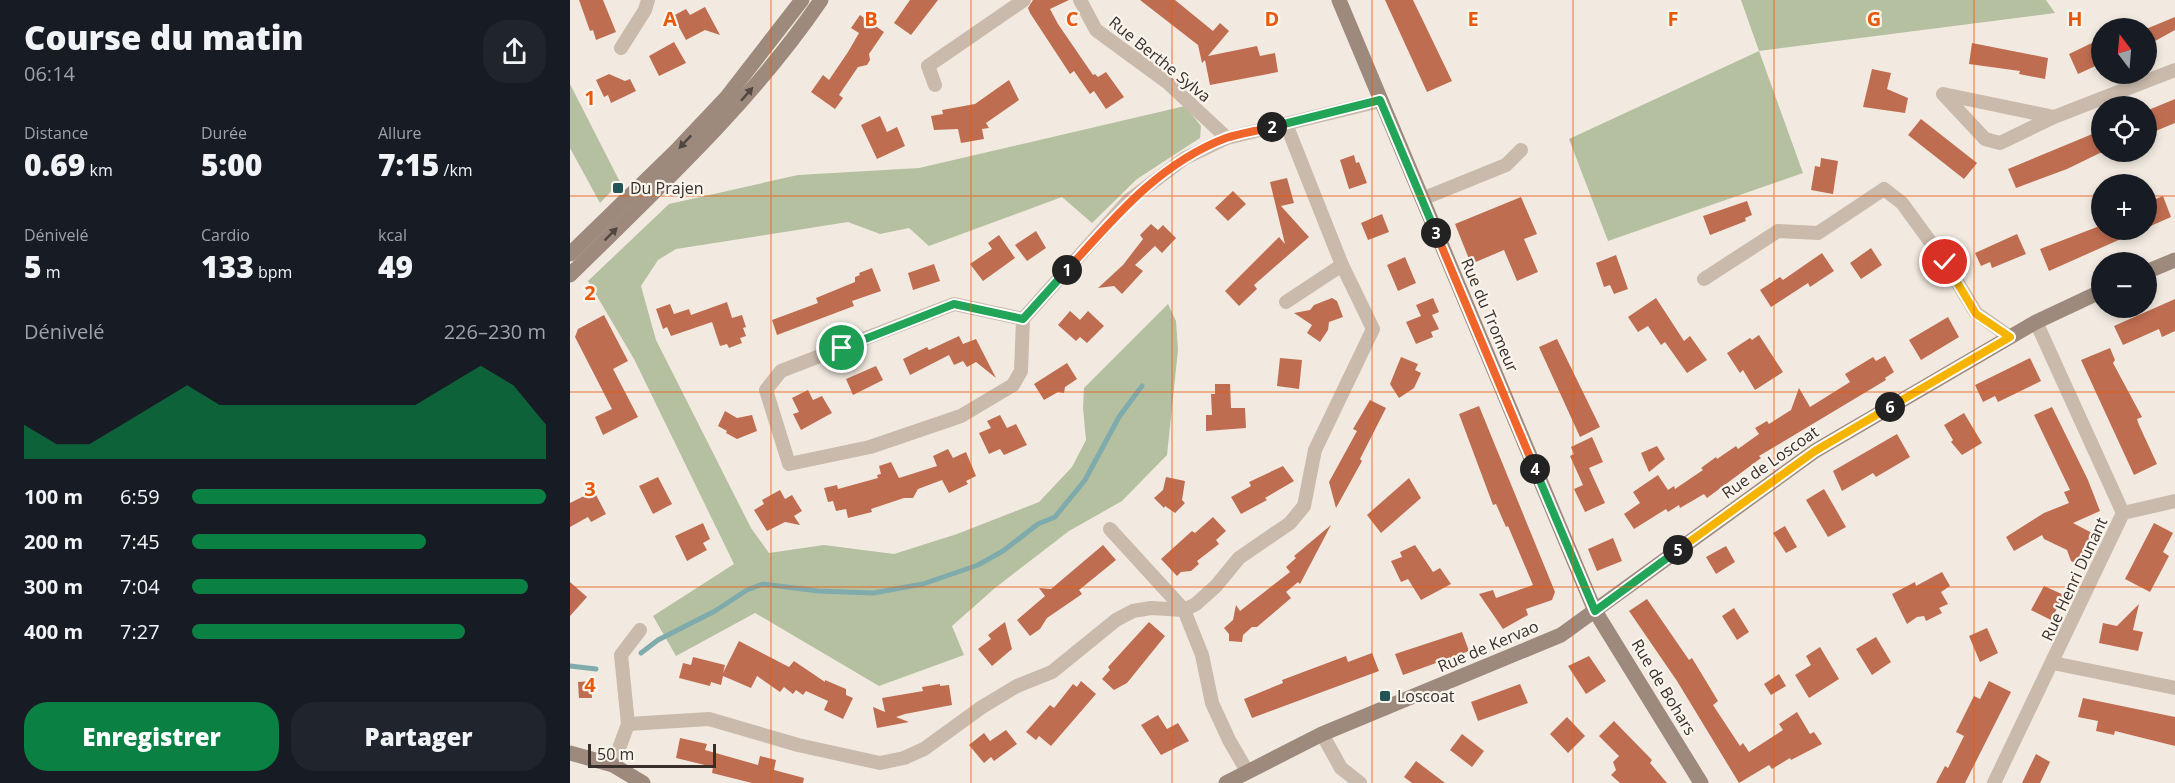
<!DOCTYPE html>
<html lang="fr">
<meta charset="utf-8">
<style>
:root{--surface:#171b24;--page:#20242c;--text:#f1f3f6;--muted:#9ea1a6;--accent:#0b8043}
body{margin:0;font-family:"Open Sans",sans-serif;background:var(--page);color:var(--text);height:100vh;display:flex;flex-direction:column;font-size:22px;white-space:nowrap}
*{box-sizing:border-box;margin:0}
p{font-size:20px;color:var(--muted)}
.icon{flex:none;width:33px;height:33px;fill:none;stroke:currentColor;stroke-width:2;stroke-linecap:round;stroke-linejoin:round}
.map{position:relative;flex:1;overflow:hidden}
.side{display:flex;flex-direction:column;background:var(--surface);width:570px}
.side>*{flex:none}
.needle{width:39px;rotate:344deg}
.fabs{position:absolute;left:1521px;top:18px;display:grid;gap:12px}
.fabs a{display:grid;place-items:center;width:66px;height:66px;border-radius:50%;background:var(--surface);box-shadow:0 3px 9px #0003;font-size:30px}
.scale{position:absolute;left:18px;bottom:15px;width:128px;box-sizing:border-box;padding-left:6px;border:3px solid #382f2b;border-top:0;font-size:16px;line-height:21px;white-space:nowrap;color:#382f2b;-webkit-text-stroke:4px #f9f4ec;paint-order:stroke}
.pin{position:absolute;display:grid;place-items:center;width:51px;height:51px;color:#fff;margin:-26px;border:3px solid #fff;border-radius:50%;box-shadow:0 2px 6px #0007}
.km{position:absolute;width:30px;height:30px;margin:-15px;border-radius:50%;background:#222;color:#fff;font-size:16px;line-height:30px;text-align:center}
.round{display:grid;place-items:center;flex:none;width:63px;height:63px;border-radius:24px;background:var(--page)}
.head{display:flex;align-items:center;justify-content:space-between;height:102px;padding:0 24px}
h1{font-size:33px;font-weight:800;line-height:45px}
.stats{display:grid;grid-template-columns:repeat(3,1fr);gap:9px;height:102px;padding:6px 24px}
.stats div{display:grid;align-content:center}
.stats b{font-size:30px;font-weight:800}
.stats small{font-size:16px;font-weight:400}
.stats p{font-size:16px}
.chart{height:168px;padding:12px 24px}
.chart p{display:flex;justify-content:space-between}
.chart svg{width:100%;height:108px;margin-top:6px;fill:var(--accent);opacity:.7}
.primary-button{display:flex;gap:12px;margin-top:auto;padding:12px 24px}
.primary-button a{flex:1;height:69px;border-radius:24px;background:var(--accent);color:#fff;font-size:24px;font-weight:800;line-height:69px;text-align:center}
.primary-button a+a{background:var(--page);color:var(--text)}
ul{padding:0 24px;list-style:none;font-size:20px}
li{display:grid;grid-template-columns:96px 72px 1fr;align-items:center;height:45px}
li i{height:15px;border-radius:8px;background:var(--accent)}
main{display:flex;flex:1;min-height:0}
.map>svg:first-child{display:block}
.green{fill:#b5c0a0}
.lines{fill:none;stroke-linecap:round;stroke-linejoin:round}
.stream{stroke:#80abad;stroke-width:5}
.building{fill:#bf6d51}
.street{stroke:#c9baac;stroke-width:14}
.secondary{stroke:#9d8a7d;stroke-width:15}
.oneway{fill:#514640}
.split-1-casing{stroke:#fff;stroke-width:12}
.split-2-casing{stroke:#fff;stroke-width:12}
.split-3-casing{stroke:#fff;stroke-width:12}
.split-4-casing{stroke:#fff;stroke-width:12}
.split-5-casing{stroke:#fff;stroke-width:12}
.split-6-casing{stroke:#fff;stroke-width:12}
.split-7-casing{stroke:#fff;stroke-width:12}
.split-1{stroke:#22a559;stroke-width:8}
.split-2{stroke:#f0652b;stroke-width:8}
.split-3{stroke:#22a559;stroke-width:8}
.split-4{stroke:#f0652b;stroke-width:8}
.split-5{stroke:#22a559;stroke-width:8}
.split-6{stroke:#f5b400;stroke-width:8}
.split-7{stroke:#f5b400;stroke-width:8}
.grid{fill:none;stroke:#e8590c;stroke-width:1.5;stroke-opacity:0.55}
.poi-dot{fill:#225357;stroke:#f9f4ec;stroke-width:2}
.labels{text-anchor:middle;stroke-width:4.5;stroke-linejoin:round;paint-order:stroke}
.street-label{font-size:16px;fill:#382f2b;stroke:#f9f4ec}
.poi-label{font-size:16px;fill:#382f2b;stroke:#f9f4ec;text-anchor:start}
.grid-label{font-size:20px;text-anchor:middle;font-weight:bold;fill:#e8590c;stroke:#f9f4ec;stroke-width:4.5;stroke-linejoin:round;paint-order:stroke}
</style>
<main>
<section class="side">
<div class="head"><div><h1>Course du matin</h1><p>06:14</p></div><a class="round"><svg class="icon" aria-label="share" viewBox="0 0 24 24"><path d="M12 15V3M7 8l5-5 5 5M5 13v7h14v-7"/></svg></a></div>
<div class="stats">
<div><p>Distance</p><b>0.69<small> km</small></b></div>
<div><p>Durée</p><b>5:00</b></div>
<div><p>Allure</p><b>7:15<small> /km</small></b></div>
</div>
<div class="stats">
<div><p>Dénivelé</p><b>5<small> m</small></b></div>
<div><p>Cardio</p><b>133<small> bpm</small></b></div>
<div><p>kcal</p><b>49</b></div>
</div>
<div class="chart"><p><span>Dénivelé</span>226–230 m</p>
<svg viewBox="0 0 160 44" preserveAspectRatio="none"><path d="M0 44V30L10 38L20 38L30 30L40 22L50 14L60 22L70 22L80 22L90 22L100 22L110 22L120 22L130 14L140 6L150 14L160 30V44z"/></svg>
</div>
<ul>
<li><b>100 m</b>6:59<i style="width:100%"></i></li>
<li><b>200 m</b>7:45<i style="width:66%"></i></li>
<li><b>300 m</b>7:04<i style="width:95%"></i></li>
<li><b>400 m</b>7:27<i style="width:77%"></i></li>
</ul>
<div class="primary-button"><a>Enregistrer</a><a>Partager</a></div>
</section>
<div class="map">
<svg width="1605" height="783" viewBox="0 0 1605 783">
<rect width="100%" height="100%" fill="#f2eae0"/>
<g class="green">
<path d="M1171 0H1476L1485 13 1189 51 1233 173 1038 241 999 139 1189 51Z"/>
<path d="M0 84 50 182 30 203 0 148Z"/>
<path d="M615 106 631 126 630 138 567 179 522 223 492 197 359 246 339 228 310 234 278 222 106 249 88 260 71 286 86 340 181 528 199 553 254 545 324 554 387 534 469 502 502 467 516 440 513 408 514 388 598 304 606 321 608 350 597 455 552 501 499 531 425 588 382 626 394 655 309 686 185 613 106 656 83 616 164 564 64 359 18 281 99 204 228 175 349 168Z"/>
</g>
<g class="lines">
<g class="stream">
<path d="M71 653 88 640 145 611 177 590 193 584 248 591 303 593 353 584 408 565 433 551 468 524 485 517 515 480 549 417 572 386"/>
<path d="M0 666 26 669"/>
</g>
</g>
<g class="building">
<path d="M9 0H33L46 32 26 40 23 30 20 31Z"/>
<path d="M340 0H368L341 35 324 23Z"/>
<path d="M463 0H499L480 9 488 24 523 75 525 74 528 77 536 72 554 97 536 109 524 91 520 94 504 71 500 74 460 13 458 8Z"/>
<path d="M570 0H605L643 31 650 23 659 31 638 56 687 46 690 56 705 53 708 72 640 85 635 60 632 63 628 45Z"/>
<path d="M815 0H843L882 81 857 92Z"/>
<path d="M135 7 150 35 135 30 116 40 103 16 116 9 120 15Z"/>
<path d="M290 15 314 32 299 54 300 60 297 65 288 67 269 95 273 98 265 109 241 92 253 75 259 80 278 52 289 33 281 28Z"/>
<path d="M1605 17V30L1576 46V29Z"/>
<path d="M1526 41 1532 54V63L1508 74 1499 54Z"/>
<path d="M104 42 116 63 89 76 79 56Z"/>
<path d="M1402 43 1478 58 1475 79 1449 74 1450 71 1399 64Z"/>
<path d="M1302 69 1321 73 1317 89 1338 98 1335 113 1293 107Z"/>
<path d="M39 74 55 81 60 79 66 91 41 103 38 95 34 97 26 80Z"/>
<path d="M439 80 449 100 416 123 419 128 412 129 414 139 391 143 388 129 364 130 361 116 373 114 372 110 405 104Z"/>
<path d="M1605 99V123L1576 135V111Z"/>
<path d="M310 116 317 132 327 127 335 146 307 159 291 125Z"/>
<path d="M1351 119 1407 163 1394 179 1338 135Z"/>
<path d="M1532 130V152L1497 169 1446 188 1438 169Z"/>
<path d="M784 155 786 163 789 162 797 183 779 189 770 160Z"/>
<path d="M1251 158 1268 161 1263 194 1241 190 1245 166 1250 167Z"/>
<path d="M717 178 724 203 711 206 739 237 684 285 687 289 669 306 655 291 709 237 715 244 700 182Z"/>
<path d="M663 191 676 204 658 221 645 208Z"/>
<path d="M1593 196 1601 217 1576 228V203Z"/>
<path d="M951 197 967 234 954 239 968 272 947 281 934 250 901 264 885 224Z"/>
<path d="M1177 201 1182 215 1175 218 1176 221 1140 235 1133 216Z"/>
<path d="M812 214 819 232 798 240 791 223Z"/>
<path d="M581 224 588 230 593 225 606 238 592 253 585 246 565 265 573 271 552 294 544 286 528 288 553 265 573 239 570 235Z"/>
<path d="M1532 225V230H1571L1479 271 1470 249Z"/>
<path d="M466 231 476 248 457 261 445 245Z"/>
<path d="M1447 234 1456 254 1422 268 1420 262 1411 266 1405 253Z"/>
<path d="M429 235 445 258 413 281 400 264 422 249 418 243Z"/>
<path d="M1301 248 1312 265 1291 279 1280 263Z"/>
<path d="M1252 253 1264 271 1240 287 1238 283 1201 307 1190 290 1210 277 1213 280Z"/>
<path d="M1046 255 1058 289 1044 294 1040 285 1034 287 1026 263Z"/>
<path d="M835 257 846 283 828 291 817 265Z"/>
<path d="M364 264 370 281 343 290 338 273Z"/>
<path d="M302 268 311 291 282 301 284 306 207 335 202 320 248 303 246 298 285 282V277L290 275 289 273Z"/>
<path d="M762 298 767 301 773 317 759 322 758 330 750 342 737 333 742 325 724 313 740 310 744 305Z"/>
<path d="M863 298 869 312 862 315 869 329 861 332 863 337 846 344 836 322 851 316 846 305Z"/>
<path d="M1086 298 1114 341 1120 336 1137 360 1117 373 1095 342 1091 345 1078 326 1068 332 1058 317Z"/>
<path d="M1605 299V331L1592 337 1589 329 1553 345 1544 326Z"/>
<path d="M157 302 162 318 172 315 176 327 173 328 176 336 170 338 172 343 159 348 157 344 150 346 142 322 101 336 97 327 93 329 86 309 100 304 104 314 119 309 121 315Z"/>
<path d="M500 311 510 320 518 311 534 326 517 343 510 337 506 341 488 325Z"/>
<path d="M34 315 58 361 43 369 68 417 33 435 25 417 42 409 5 337 8 329Z"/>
<path d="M1378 317 1389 337 1351 360 1339 340Z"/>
<path d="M1189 335 1213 372 1185 390 1173 370 1170 373 1157 353 1180 338 1182 340Z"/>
<path d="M389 336 393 344 406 339 426 378 406 362 397 367 393 361 384 365 379 355 340 375 333 359 357 347 359 350Z"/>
<path d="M987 339 1030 427 1010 437 969 347Z"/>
<path d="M1540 348 1545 360 1543 363 1572 417 1567 419 1569 425 1587 464 1564 475 1511 360Z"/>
<path d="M1315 356 1324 372 1315 378 1316 380 1189 456 1191 458 1137 498 1134 494 1110 508 1109 505 1098 512 1096 509 1064 529 1054 514 1070 503 1063 492 1088 475 1098 490 1104 486 1105 489 1133 470 1131 468 1146 457 1147 459 1166 446 1168 449 1189 434 1185 428 1197 421 1199 424 1221 410 1229 388 1240 407 1280 382 1275 374 1303 357 1306 361Z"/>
<path d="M831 357 848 364 845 370 851 373 844 388 829 398 820 384Z"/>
<path d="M710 358 732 360 729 389 707 386Z"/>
<path d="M1460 358 1471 381 1428 402 1425 396 1413 402 1405 385Z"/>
<path d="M497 363 507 379 495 387 494 393 488 392 474 400 464 384Z"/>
<path d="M306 366 313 380 283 395 276 379Z"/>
<path d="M645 384H660L661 408H675L676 428 636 431V415H642L641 394H645Z"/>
<path d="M238 390 243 400 252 396 262 413 231 430 223 414 229 412 222 398Z"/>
<path d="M800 400 816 408 790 459 792 461 766 508 759 482 787 431 783 429Z"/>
<path d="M909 406 985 592 982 600 956 609 958 615 933 629 909 594 923 590 926 598 963 585 938 526 936 527 926 504 923 505 889 414Z"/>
<path d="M1482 407 1518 480 1530 511 1503 523 1524 534 1509 565 1501 561 1497 550 1474 539 1472 535 1444 551 1436 537 1474 513 1499 503 1494 492 1500 490 1464 415Z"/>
<path d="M155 411 167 418 182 415 187 431 167 439 156 433 157 431 148 426Z"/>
<path d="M1394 413 1412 443 1392 455 1381 442 1383 440 1374 425Z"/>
<path d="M430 415 437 428 446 424 457 445 434 455 430 449 419 454 409 433 421 428 417 421Z"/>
<path d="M1327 434 1340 457 1306 477 1303 473 1272 491 1263 471Z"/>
<path d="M1022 437 1033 462 1019 468 1035 503 1015 512 1004 489 1013 485 1000 456 1004 454 1001 447Z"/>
<path d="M1087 446 1095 459 1079 472 1071 453Z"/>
<path d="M378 449 383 458 396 452 406 476 396 481 398 484 379 493 372 480 348 489 343 498H334L301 509 302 512 278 518 276 509 266 511 263 501 258 502 254 488 267 485 268 489 308 478 307 475 311 474 309 466 321 462 329 478 367 466 363 456Z"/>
<path d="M713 466 724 481 695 498 697 500 671 514 661 497 681 486 679 482Z"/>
<path d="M88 477 102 504 83 514 69 486Z"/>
<path d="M596 477 615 481 612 500 615 503 605 513 595 506 594 508 584 498 593 490Z"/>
<path d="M839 478 851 498 811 533 797 515Z"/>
<path d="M1254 489 1276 527 1258 537 1236 500Z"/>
<path d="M210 490 215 499 222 495 232 511 224 516 230 525 215 522 197 531 184 510 194 504 192 500Z"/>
<path d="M24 491 36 514 21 522 18 517 0 527V503Z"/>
<path d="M643 517 656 531 646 540 649 544 627 561 629 564 621 571 611 572 607 576 591 559 622 531 625 533Z"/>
<path d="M133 523 140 539 133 543 137 550 117 561 105 536Z"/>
<path d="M1584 523 1603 533 1593 552 1599 556 1580 592 1555 579Z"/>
<path d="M761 525 730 584 728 582 716 592 721 598 687 627H682L673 635 672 642 659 641V634L654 628 663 620 666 605 670 611 720 572 716 567 726 558 724 556Z"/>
<path d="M1215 526 1227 547 1216 553 1203 533Z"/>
<path d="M1043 538 1052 561 1027 571 1018 549Z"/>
<path d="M533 545 546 560 509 590 512 594 477 618 470 629 460 636 447 620 475 596 469 588 481 589Z"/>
<path d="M845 545 863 572 870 568 881 584 851 600 838 579 831 582 821 561 832 557 830 552Z"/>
<path d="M1156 546 1165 562 1146 574 1136 557Z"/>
<path d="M1372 572 1380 586 1371 592 1378 604 1369 608 1372 613 1356 621 1354 616 1347 617 1337 624 1322 594 1345 582 1346 586Z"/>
<path d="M0 582 17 597 0 616Z"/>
<path d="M1474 586 1494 595 1481 620 1461 610Z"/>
<path d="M1077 599 1119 660 1122 658 1148 701 1143 705 1170 746 1173 743 1179 752 1213 730 1209 724 1227 712 1240 734 1244 732 1252 744 1221 760 1220 758 1202 769 1199 765 1169 783 1107 681 1059 611Z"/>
<path d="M1569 604 1563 630 1573 632 1568 651 1529 643 1533 623 1547 626Z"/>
<path d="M1164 608 1179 632 1167 640 1152 616Z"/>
<path d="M435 622 442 649 422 666 408 649 421 639 418 635Z"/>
<path d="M579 622 595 636 557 683 544 690 532 679 540 670 538 667Z"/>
<path d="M1417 628 1428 653 1410 662 1399 636Z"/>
<path d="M892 632 899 651 833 675 825 654Z"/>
<path d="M1306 637 1321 662 1302 675 1286 649Z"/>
<path d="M169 641 219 667 224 661 255 682V680L276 689V695L283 698 273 719 254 710 258 701 236 691 233 695 226 690 223 694 214 687 210 692 187 676 181 688 153 676 151 685 141 682 140 686 109 678 113 663 121 665 123 657 155 665 153 673Z"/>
<path d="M1250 647 1269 679 1239 698 1225 675 1241 665 1236 656Z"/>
<path d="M802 653 809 671 682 718 674 699 713 683 712 680 776 656 778 662Z"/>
<path d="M1019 656 1036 681 1016 694 998 666Z"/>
<path d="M1209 674 1216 686 1201 695 1194 684Z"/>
<path d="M21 681 22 698H9L8 682Z"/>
<path d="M511 681 526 694 481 746 469 736 466 740 456 732 480 705 484 708 503 684 507 687Z"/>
<path d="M1419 681 1441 692 1395 783H1366L1375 766 1378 768 1394 736 1386 732 1404 696 1410 699Z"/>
<path d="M370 684V686L379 685 382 705 335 714 326 717 339 722 307 728 303 707 315 712 312 698 353 691 352 687Z"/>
<path d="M950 684 958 703 908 721 901 702Z"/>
<path d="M1513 698 1605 717V746L1545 731 1544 735 1526 731 1528 721 1508 717Z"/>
<path d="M588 715 597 729 608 723 619 741 591 755 571 725Z"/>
<path d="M997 717 1015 736 998 753 980 734Z"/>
<path d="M1044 721 1082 760 1080 763 1097 783H1050L1041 775 1046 770 1043 762 1049 756 1029 736Z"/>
<path d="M436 730 447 744 424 761 421 757 414 763 399 745 414 733 420 741Z"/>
<path d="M892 734 914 751 902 767 880 750Z"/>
<path d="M110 738 137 744 135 750 188 765 190 756 206 760 204 770 234 778 233 783H182L142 773 143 767 106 758Z"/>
<path d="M1466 754 1480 762 1470 783H1452Z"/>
<path d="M846 761 875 783H842L834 777Z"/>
</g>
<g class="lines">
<g class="street">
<path d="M510 0 526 30 597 82 657 138"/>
<path d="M51 48 75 10 78 0"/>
<path d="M365 85 358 66 454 0"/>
<path d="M1484 117 1373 94 1415 139 1430 143 1484 117 1605 70"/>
<path d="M852 199 936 165 951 150"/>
<path d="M1134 279 1208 231 1248 233 1314 189 1332 203 1375 262 1406 313 1440 337"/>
<path d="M716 302 772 265"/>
<path d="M453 319 384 304 211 371 196 390 219 464 300 447 391 416 443 385 451 371 453 319 559 200 615 158 657 138 810 101"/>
<path d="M1553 513 1605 501"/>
<path d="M540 529 614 610 632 655 642 703 659 740 677 771"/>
<path d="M1483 663 1605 688"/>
<path d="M58 724 139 719 228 745 310 763 334 758 354 749 412 707 447 686 482 672 546 620 563 611 581 608 614 610 626 604 646 586 669 558 720 523 734 506 745 450 803 329 772 265 716 124"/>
<path d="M752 734 771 768 790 783"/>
<path d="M43 765 58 724 51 655 70 630"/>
<path d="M1424 783 1553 513 1466 322"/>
</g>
<g class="secondary">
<path d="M769 0 1025 611 1131 783"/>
<path d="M0 254 106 151 156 98 232 0"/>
<path d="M1576 272 1605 260"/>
<path d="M0 275C88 188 181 103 251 0"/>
<path d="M0 753 43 765 73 783"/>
<path d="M656 783 752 734 991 635 1245 451 1466 322 1532 291"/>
</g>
</g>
<defs><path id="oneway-solid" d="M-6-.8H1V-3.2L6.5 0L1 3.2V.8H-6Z" transform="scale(1.5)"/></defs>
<g class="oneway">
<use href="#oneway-solid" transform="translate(177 94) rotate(-49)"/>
<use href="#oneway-solid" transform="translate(115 142) rotate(133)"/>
<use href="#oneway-solid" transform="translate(41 234) rotate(-45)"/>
</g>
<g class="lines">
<defs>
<path id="split-1" d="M272 348 384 304 453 319 497 270"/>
<path id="split-2" d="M497 270C544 218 588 164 656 138 671 133 687 131 702 127"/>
<path id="split-3" d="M702 127 810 100 866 233"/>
<path id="split-4" d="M866 233 965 469"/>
<path id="split-5" d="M965 469 1025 611 1108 550"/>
<path id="split-6" d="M1108 550 1245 451 1320 407"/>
<path id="split-7" d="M1320 407 1440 337 1406 314 1375 262"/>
</defs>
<use href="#split-1" class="split-1-casing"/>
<use href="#split-2" class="split-2-casing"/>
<use href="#split-3" class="split-3-casing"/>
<use href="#split-4" class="split-4-casing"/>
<use href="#split-5" class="split-5-casing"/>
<use href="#split-6" class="split-6-casing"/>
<use href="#split-7" class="split-7-casing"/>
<use href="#split-1" class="split-1"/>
<use href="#split-2" class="split-2"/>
<use href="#split-3" class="split-3"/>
<use href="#split-4" class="split-4"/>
<use href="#split-5" class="split-5"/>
<use href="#split-6" class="split-6"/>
<use href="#split-7" class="split-7"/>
</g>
<path class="grid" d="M201 0V783M401 0V783M602 0V783M802 0V783M1003 0V783M1204 0V783M1404 0V783M0 196H1532M1576 196H1605M0 392H1605M0 587H1605"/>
<g class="poi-dot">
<rect x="42" y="182" width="12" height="12" rx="3"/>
<rect x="809" y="690" width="12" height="12" rx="3"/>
</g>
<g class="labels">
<g class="street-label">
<text transform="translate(590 59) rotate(39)" y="6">Rue Berthe Sylva</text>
<text transform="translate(920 315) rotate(67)" y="6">Rue du Tromeur</text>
<text transform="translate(1200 462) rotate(-35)" y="6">Rue de Loscoat</text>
<text transform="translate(1504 579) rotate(-65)" y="6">Rue Henri Dunant</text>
<text transform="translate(918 646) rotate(-23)" y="6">Rue de Kervao</text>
<text transform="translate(1094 687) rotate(59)" y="6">Rue de Bohars</text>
</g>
<g class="poi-label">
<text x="60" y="194">Du Prajen</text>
<text x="827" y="702">Loscoat</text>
</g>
</g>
<g class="grid-label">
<text x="100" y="26">A</text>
<text x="301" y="26">B</text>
<text x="502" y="26">C</text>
<text x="702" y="26">D</text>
<text x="903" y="26">E</text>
<text x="1103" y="26">F</text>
<text x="1304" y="26">G</text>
<text x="1505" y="26">H</text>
<text x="20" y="105">1</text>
<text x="20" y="300">2</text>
<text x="20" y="496">3</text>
<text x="20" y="692">4</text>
</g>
</svg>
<div class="fabs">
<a><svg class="needle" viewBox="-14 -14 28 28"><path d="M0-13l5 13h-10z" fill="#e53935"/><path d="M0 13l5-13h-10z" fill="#9ea1a6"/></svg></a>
<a><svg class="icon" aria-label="locate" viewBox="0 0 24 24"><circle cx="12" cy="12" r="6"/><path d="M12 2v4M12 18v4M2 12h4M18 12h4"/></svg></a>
<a>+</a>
<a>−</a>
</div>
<div class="scale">50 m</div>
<div class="pin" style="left:272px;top:348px;background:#1e9e55"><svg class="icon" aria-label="arrive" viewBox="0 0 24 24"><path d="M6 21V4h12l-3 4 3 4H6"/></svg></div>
<div class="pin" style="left:1375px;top:262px;background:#d93025"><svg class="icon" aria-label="check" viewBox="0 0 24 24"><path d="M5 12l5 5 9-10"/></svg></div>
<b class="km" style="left:497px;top:270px">1</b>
<b class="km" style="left:702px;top:127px">2</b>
<b class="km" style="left:866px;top:233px">3</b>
<b class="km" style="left:965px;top:469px">4</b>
<b class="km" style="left:1108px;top:550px">5</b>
<b class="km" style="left:1320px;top:407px">6</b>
</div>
</main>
